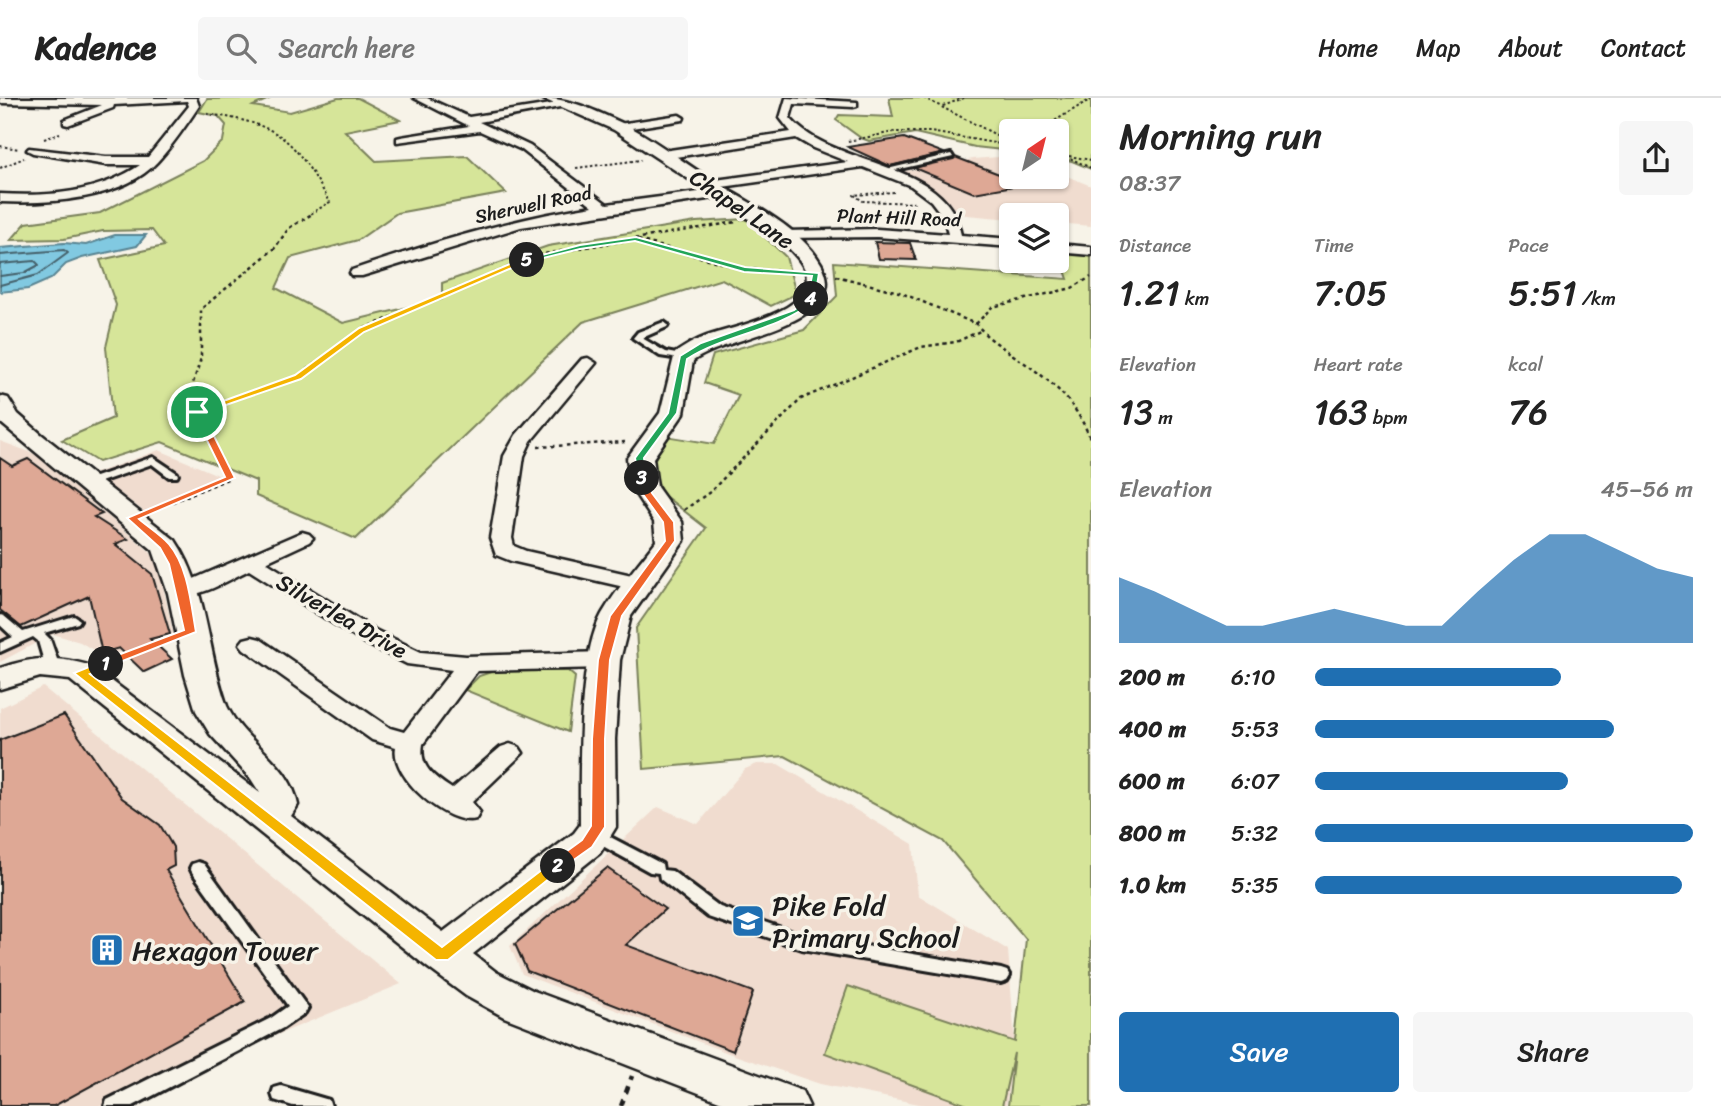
<!DOCTYPE html>
<meta charset="utf-8">
<style>
:root{--surface:#fff;--page:#f6f6f6;--text:#222;--muted:#767676;--line:#e0e0e0;--accent:#1f6fb2}
body{margin:0;font-family:Sriracha,sans-serif;background:var(--page);color:var(--text);height:100vh;display:flex;flex-direction:column;font-size:26px;white-space:nowrap}
*{box-sizing:border-box;margin:0}
p{font-size:23px;color:var(--muted)}
.icon{flex:none;width:38px;height:38px;fill:none;stroke:currentColor;stroke-width:2;stroke-linecap:round;stroke-linejoin:round}
.map{position:relative;flex:1;overflow:hidden}
.sheet{display:flex;flex-direction:column;background:var(--surface);width:630px}
.sheet>*{flex:none}
.needle{width:46px;rotate:35deg}
.buttons{position:absolute;left:999px;top:21px;display:grid;gap:14px}
.buttons a{display:grid;place-items:center;width:70px;height:70px;border-radius:7px;background:var(--surface);box-shadow:0 2px 5px #0004;font-size:35px}
.pin{position:absolute;display:grid;place-items:center;width:60px;height:60px;color:#fff;margin:-30px;border:4px solid #fff;border-radius:50%;box-shadow:0 2px 7px #0007}
.km{position:absolute;width:35px;height:35px;margin:-18px;border-radius:50%;background:#222;color:#fff;font-size:19px;line-height:35px;text-align:center}
.round{display:grid;place-items:center;flex:none;width:74px;height:74px;border-radius:7px;background:var(--page)}
.overview{display:flex;align-items:center;justify-content:space-between;height:119px;padding:0 28px}
h1{font-size:38px;font-weight:600;line-height:52px}
.stats{display:grid;grid-template-columns:repeat(3,1fr);gap:10px;height:119px;padding:7px 28px}
.stats div{display:grid;align-content:center}
.stats b{font-size:35px;font-weight:600}
.stats small{font-size:19px;font-weight:400}
.stats p{font-size:19px}
.chart{height:196px;padding:14px 28px}
.chart p{display:flex;justify-content:space-between}
.chart svg{width:100%;height:126px;margin-top:7px;fill:var(--accent);opacity:.7}
.button{display:flex;gap:14px;margin-top:auto;padding:14px 28px}
.button a{flex:1;height:80px;border-radius:7px;background:var(--accent);color:#fff;font-size:28px;font-weight:600;line-height:80px;text-align:center}
.button a+a{background:var(--page);color:var(--text)}
ul{padding:0 28px;list-style:none;font-size:23px}
li{display:grid;grid-template-columns:112px 84px 1fr;align-items:center;height:52px}
li i{height:18px;border-radius:9px;background:var(--accent)}
header{display:flex;align-items:center;gap:42px;box-sizing:border-box;height:98px;padding:0 35px;background:var(--surface);border-bottom:2px solid var(--line)}
header strong{font-size:33px}
nav{display:flex;gap:38px;margin-inline-start:auto;font-size:24px}
.search{width:490px;height:63px;background:var(--page);display:flex;align-items:center;gap:18px;box-sizing:border-box;padding:0 24px;border-radius:7px;color:var(--muted);font-size:26px}
main{display:flex;flex:1;min-height:0}
.map>svg:first-child{display:block}
.built{fill:#f0dccf}
.green{fill:#d6e599;stroke:#79805a;stroke-width:2}
.water{fill:#81c9e1;stroke:#598492;stroke-width:2}
.lines{fill:none;stroke-linecap:round;stroke-linejoin:round}
.shore{stroke:#44616b;stroke-width:2}
.building{fill:#dea895;stroke:#1c1c1c;stroke-width:2}
.service-casing{stroke:#1c1c1c;stroke-width:6}
.minor-casing{stroke:#1c1c1c;stroke-width:5}
.tertiary-casing{stroke:#1c1c1c;stroke-width:5}
.path-far3{stroke:#1c1c1c;stroke-width:2;stroke-dasharray:2.5 2.5;stroke-linecap:butt}
.path-far2{stroke:#1c1c1c;stroke-width:2.5;stroke-dasharray:3.5 3.5;stroke-linecap:butt}
.path-far1{stroke:#1c1c1c;stroke-width:3.5;stroke-dasharray:5 5;stroke-linecap:butt}
.path{stroke:#1c1c1c;stroke-width:4.5;stroke-dasharray:7 7;stroke-linecap:butt}
.service{fill:#f7f3e8;fill-rule:evenodd}
.minor{fill:#f7f3e8;fill-rule:evenodd}
.tertiary{fill:#f7f3e8;fill-rule:evenodd}
.split-1{fill:#f0652b;stroke:#fff;stroke-width:2}
.split-2{fill:#f5b400;stroke:#fff;stroke-width:2}
.split-3{fill:#f0652b;stroke:#fff;stroke-width:2}
.split-4{fill:#22a559;stroke:#fff;stroke-width:2}
.split-5{fill:#22a559;stroke:#fff;stroke-width:2}
.split-6{fill:#f5b400;stroke:#fff;stroke-width:2}
.labels{text-anchor:middle;stroke-width:7;stroke-linejoin:round;paint-order:stroke}
.far-street-label{font-size:19px;fill:#1c1c1c;stroke:#f7f3e8}
.street-label{font-size:23px;fill:#1c1c1c;stroke:#f7f3e8}
.near-poi-label{font-size:28px;fill:#1c1c1c;stroke:#f7f3e8;text-anchor:start}
</style>
<header>
<strong>Kadence</strong>
<div class="search"><svg class="icon" aria-label="search" viewBox="0 0 24 24"><circle cx="10" cy="10" r="6"/><path d="M15 15l6 6"/></svg>Search here</div>
<nav><a>Home</a><a>Map</a><a>About</a><a>Contact</a></nav>
</header>
<main>
<div class="map">
<svg width="1091" height="1008" viewBox="0 0 1091 1008">
<rect width="100%" height="100%" fill="#f7f3e8"/>
<filter id="ink" filterUnits="userSpaceOnUse"><feTurbulence type="fractalNoise" baseFrequency=".0143" numOctaves="2"/><feDisplacementMap in="SourceGraphic" scale="14" xChannelSelector="R" yChannelSelector="G"/><feConvolveMatrix kernelMatrix="1 2 1 2 8 2 1 2 1" color-interpolation-filters="sRGB"/></filter>
<g filter="url(#ink)">
<g class="built">
<path d="M1011 58 1012 79H1057V74L1091 88V128L1057 125V117H1012L1011 121 955 116 938 95 900 74 973 61Z"/>
<path d="M0 343 35 356 149 453 158 464 173 535 105 559 80 544 53 536 0 564Z"/>
<path d="M159 352 225 380 145 414 93 376Z"/>
<path d="M43 589 401 886 104 1008H0V610Z"/>
<path d="M757 666H778L913 746 918 797 1008 852 1015 944 1006 1008H929L820 986 728 955 522 876 510 848 658 709 698 726 745 671Z"/>
</g>
<g class="green">
<path d="M271 0 253 8 290 14 338 0H358L400 22 345 33 376 63 467 58 506 95 397 115 358 142 290 160 276 190 343 225 442 201V185L548 148 696 124 746 121 786 159 796 196 771 208 722 181 583 224 356 441 256 398V383L162 344 98 364 62 342 113 320 106 249 116 207 100 162 164 148 152 132 103 133 64 141 11 142 26 125 100 115 203 63 223 43 226 27 218 18 199 14 207 1Z"/>
<path d="M889 0H1091V71L1072 63 1057 60V33H1012L1011 53 975 49 915 35 869 43 861 40 836 22 839 17 893 19Z"/>
<path d="M1059 155 1091 157V1008H1008L1014 955 1002 1008H970L825 955 848 888 1015 944 1026 841 943 743 785 658 644 671 636 530 706 430 661 395 653 365 666 338 714 346 739 297 704 285 713 257 804 232 837 198 834 164 1068 181Z"/>
<path d="M494 573H568L575 579 568 634 465 592 479 578Z"/>
</g>
<path class="water" d="M115 137H146L137 148 82 160 66 166 51 181 28 191 0 194V150L64 145 86 147Z"/>
<g class="lines">
<g class="shore">
<path d="M0 157 64 152 68 155 38 177 0 187"/>
<path d="M0 166 35 163 39 167 24 175 0 178"/>
</g>
</g>
<g class="building">
<path d="M904 40 944 55 890 68 848 49Z"/>
<path d="M955 59 1025 86 974 95 914 70Z"/>
<path d="M875 144 910 145 916 162 879 161Z"/>
<path d="M0 360 12 368 28 361 102 416 94 419 128 441 115 446 152 476 170 536 150 541 172 561 144 574 119 550 102 555 89 498 21 529 0 512Z"/>
<path d="M64 617 122 700 160 727 173 749 174 768 166 772 245 904 54 1008H0V642Z"/>
<path d="M607 770 665 811 626 847 753 894 733 953 527 873 515 846Z"/>
</g>
<g class="lines">
<defs>
<g id="service">
<path d="M951 56 953 59 886 74 883 72Z"/>
<path d="M664 224 668 227 667 229 642 240 666 254 686 258V262L660 258 633 240 638 234Z"/>
<path d="M153 359 177 375 178 377 177 379H169L152 366 92 387H84L83 385 84 383Z"/>
<path d="M0 517 4 518 23 534 74 518 80 522 78 525 44 535 50 541 59 567 52 571 45 567 38 543 33 539 0 554V545L13 539 0 527Z"/>
<path d="M595 731 662 766 663 772 672 773 720 809 802 837 1001 871 1007 873 1010 878 1007 883 1001 885 802 851 708 819 660 781 659 775 650 774 590 741 587 737 590 733Z"/>
<path d="M198 764 204 766 308 910 305 915 283 930 133 1008H105L107 1002 271 920 288 908 192 774 190 770 192 766Z"/>
<path d="M281 988 329 1002 331 1008H293L274 1002 272 996 274 990Z"/>
</g>
<g id="minor">
<path d="M0 0H196L199 8C186 27 173 47 157 64 122 102 49 106 0 104V96C48 99 98 95 140 67H106L33 55 27 52 29 50 106 59H148L189 8 187 3 114 7 113 10 68 27 64 26V22L102 7 0 5Z"/>
<path d="M414 0H427L469 19 564 4V8L560 9 479 24 530 48 607 106 721 91 727 95 721 99 521 129 362 178H352L350 175 352 172C432 145 510 121 593 108L522 52 480 33 397 44V40L401 39 469 28Z"/>
<path d="M786 0 857 4V8L853 9 794 6 790 20C834 72 948 60 961 137L1012 141V149L877 139 781 140 779 137 786 133 877 131 948 136 944 120 931 103 911 88 863 69 708 91 702 87 708 83 848 64 813 50 796 40 663 61 657 57 663 53 791 34 780 20Z"/>
<path d="M679 17 684 20 683 22 619 32 613 29 619 26Z"/>
<path d="M1057 146 1091 149V157L1057 154Z"/>
<path d="M588 260 596 265 531 343 524 358 512 440 514 448 526 453 645 480 648 485 645 490 637 492 511 463 496 457 490 440 504 358 516 337 582 261Z"/>
<path d="M302 434 309 436 313 440 309 444 266 464 377 533 421 554 466 558 604 554 613 557 616 562 613 567 604 570 477 573 423 646C419 669 434 679 452 691L501 649 510 646 519 649 523 655 472 704 480 714 476 721C448 729 390 679 396 649L372 642 244 551 240 546 244 541 252 539 260 541 390 630 404 634 452 572 407 566 361 543 249 472C228 482 199 502 175 496L172 491 175 486 189 483Z"/>
</g>
<path id="tertiary" d="M541 0C569 0 596 13 622 25 651 39 679 61 707 79 735 97 767 112 792 133 807 145 832 171 826 191 814 232 726 239 693 263L684 315 653 360 657 389 682 424 684 443 631 518 620 562 615 641 616 729 600 755 473 856 496 874 534 893 802 993 809 1008H732L504 919 466 898 427 869 70 582 40 579 0 591V570C36 558 56 558 92 568L260 695 251 681 210 636 196 613 185 577 168 495 153 452 1 325 0 298 8 300 18 316 41 336 175 442C208 490 207 555 227 608 244 646 290 663 298 707L291 718 443 834 574 735 580 727C580 674 577 560 602 516 617 490 638 467 656 443L654 424 631 389 627 360 660 315 675 255C684 249 693 243 704 239 730 229 816 215 806 175 803 162 789 151 780 141L614 32Z"/>
</defs>
<use href="#service" class="service-casing"/>
<use href="#minor" class="minor-casing"/>
<use href="#tertiary" class="tertiary-casing"/>
<g class="path-far3">
<path d="M924 0 1012 45"/>
<path d="M943 8 964 0"/>
<path d="M207 16C282 26 293 41 330 104L309 117"/>
<path d="M1038 33 1091 1"/>
<path d="M44 41 60 35"/>
<path d="M848 43 894 34H930L1012 48"/>
<path d="M0 48 19 51"/>
<path d="M1057 54 1091 70"/>
<path d="M1069 58 1091 62"/>
<path d="M0 70 24 60"/>
<path d="M576 70 641 62"/>
<path d="M894 94 854 97 863 103 917 105"/>
</g>
<g class="path-far2">
<path d="M638 142 744 171 794 174"/>
<path d="M836 178 899 194 976 226 987 238C1031 272 1071 288 1091 343"/>
<path d="M976 226 992 209 1072 190 1091 179"/>
<path d="M197 314 298 279 361 232 538 157 736 124"/>
<path d="M538 349 625 344"/>
<path d="M153 412 230 380 189 298 201 260V211L274 151 289 130 312 116"/>
<path d="M684 412 710 394 801 301 921 249 956 244 980 233"/>
</g>
<path class="path-far1" d="M106 566 167 543"/>
<path class="path" d="M621 1008 632 978"/>
<use href="#service" class="service"/>
<use href="#minor" class="minor"/>
<use href="#tertiary" class="tertiary"/>
</g>
</g>
<path class="split-1" d="M197 312 202 314 235 380 139 421C148 429 160 436 169 446 188 468 191 506 196 534L110 568H102V563L184 532 169 466 160 450 127 420 225 379 193 314Z"/>
<path class="split-2" d="M106 562 110 563V568L90 576 442 849 552 764 558 762 565 768 448 862H436L74 575Z"/>
<path class="split-3" d="M642 377 647 380 652 395 674 424 675 443 622 518 610 562 605 641V729L592 749 558 773 550 768 552 764 582 742 591 728 592 641 598 562 610 518 665 443 663 424 642 395 637 380Z"/>
<path class="split-4" d="M811 199 814 203C778 233 726 236 687 261L677 315 644 360 647 380 639 382 635 360 668 315 680 258 701 245 794 212Z"/>
<path class="split-5" d="M636 139 745 169 819 175 815 201 811 204 807 201 812 178 744 174 635 143 580 151 527 164 523 162 580 147Z"/>
<path class="split-6" d="M524 160 530 162 364 234 301 281 200 316 193 314 295 277 359 230Z"/>
<defs>
<symbol id="school-square" viewBox="-11 -11 22 22"><rect x="-9" y="-9" width="18" height="18" rx="4" fill="#1f6fb2" stroke="#f7f3e8"/><path d="M0-5L7-2L0 1L-7-2ZM-4 1L0 2.5L4 1V4Q0 6-4 4Z" fill="#fff"/></symbol>
<symbol id="building-square" viewBox="-11 -11 22 22"><rect x="-9" y="-9" width="18" height="18" rx="4" fill="#1f6fb2" stroke="#f7f3e8"/><path d="M-4-6H4V6H1V3H-1V6H-4ZM-2.5-4.3h1.7v1.8h-1.7ZM.8-4.3h1.7v1.8H.8ZM-2.5-1h1.7V.8h-1.7ZM.8-1h1.7V.8H.8Z" fill="#fff"/></symbol>
</defs>
<g fill-rule="evenodd">
<use href="#school-square" x="729" y="804" width="38" height="38"/>
<use href="#building-square" x="88" y="833" width="38" height="38"/>
</g>
<g class="labels">
<g class="far-street-label">
<text transform="translate(533 106) rotate(-12)" y="7">Sherwell Road</text>
<text transform="translate(899 119) rotate(2)" y="7">Plant Hill Road</text>
</g>
<g class="street-label">
<text transform="translate(742 111) rotate(35)" y="8">Chapel Lane</text>
<text transform="translate(342 518) rotate(30)" y="8">Silverlea Drive</text>
</g>
<g class="near-poi-label">
<text x="772" y="817">Pike Fold<tspan x="772" dy="32">Primary School</tspan></text>
<text x="132" y="862">Hexagon Tower</text>
</g>
</g>
</svg>
<div class="buttons">
<a><svg class="needle" viewBox="-14 -14 28 28"><path d="M0-13l5 13h-10z" fill="#e53935"/><path d="M0 13l5-13h-10z" fill="#767676"/></svg></a>
<a><svg class="icon" aria-label="layers" viewBox="0 0 24 24"><path d="M12 4l9 5-9 5-9-5zM3 14l9 5 9-5"/></svg></a>
</div>
<div class="pin" style="left:197px;top:314px;background:#1e9e55"><svg class="icon" aria-label="arrive" viewBox="0 0 24 24"><path d="M6 21V4h12l-3 4 3 4H6"/></svg></div>
<b class="km" style="left:106px;top:566px">1</b>
<b class="km" style="left:558px;top:768px">2</b>
<b class="km" style="left:642px;top:380px">3</b>
<b class="km" style="left:811px;top:201px">4</b>
<b class="km" style="left:527px;top:162px">5</b>
</div>
<section class="sheet">
<div class="overview"><div><h1>Morning run</h1><p>08:37</p></div><a class="round"><svg class="icon" aria-label="share" viewBox="0 0 24 24"><path d="M12 15V3M7 8l5-5 5 5M5 13v7h14v-7"/></svg></a></div>
<div class="stats">
<div><p>Distance</p><b>1.21<small> km</small></b></div>
<div><p>Time</p><b>7:05</b></div>
<div><p>Pace</p><b>5:51<small> /km</small></b></div>
</div>
<div class="stats">
<div><p>Elevation</p><b>13<small> m</small></b></div>
<div><p>Heart rate</p><b>163<small> bpm</small></b></div>
<div><p>kcal</p><b>76</b></div>
</div>
<div class="chart"><p><span>Elevation</span>45–56 m</p>
<svg viewBox="0 0 160 44" preserveAspectRatio="none"><path d="M0 44V21L10 26L20 32L30 38L40 38L50 35L60 32L70 35L80 38L90 38L100 26L110 15L120 6L130 6L140 12L150 18L160 21V44z"/></svg>
</div>
<ul>
<li><b>200 m</b>6:10<i style="width:65%"></i></li>
<li><b>400 m</b>5:53<i style="width:79%"></i></li>
<li><b>600 m</b>6:07<i style="width:67%"></i></li>
<li><b>800 m</b>5:32<i style="width:100%"></i></li>
<li><b>1.0 km</b>5:35<i style="width:97%"></i></li>
</ul>
<div class="button"><a>Save</a><a>Share</a></div>
</section>
</main>
